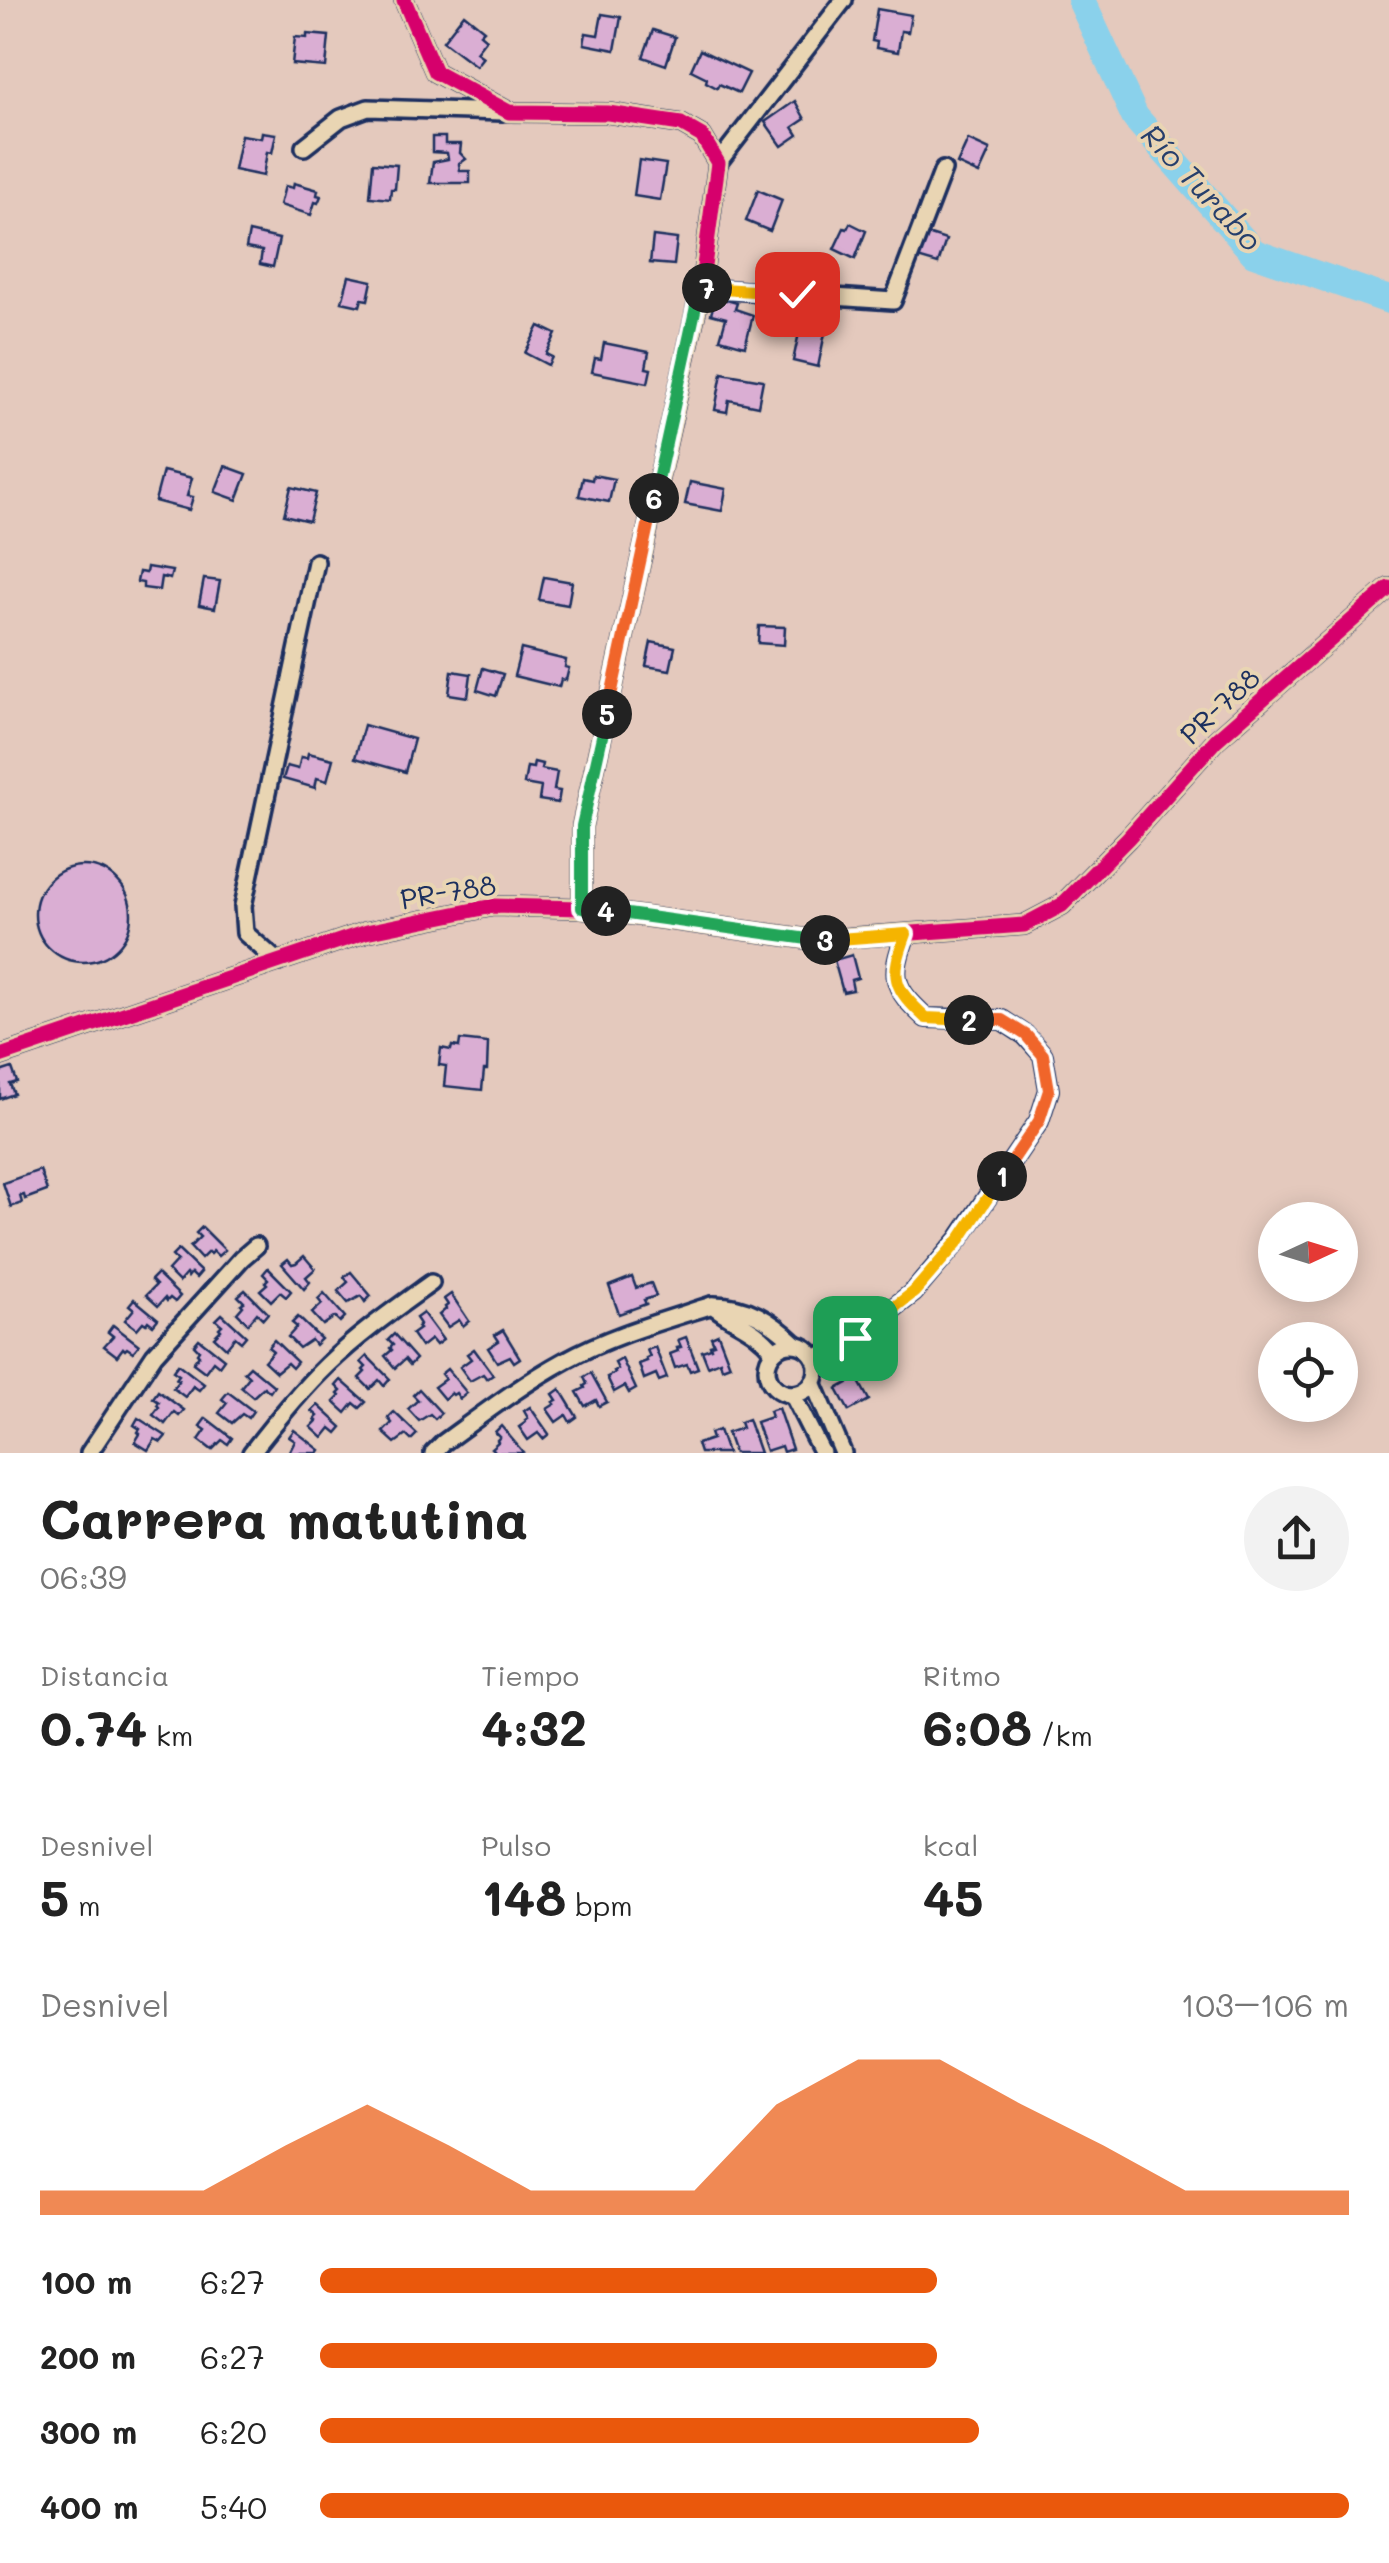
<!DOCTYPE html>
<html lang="es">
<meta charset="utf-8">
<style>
:root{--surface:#fff;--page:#f2f2f2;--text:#222;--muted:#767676;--accent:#ea580c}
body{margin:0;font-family:Mali,sans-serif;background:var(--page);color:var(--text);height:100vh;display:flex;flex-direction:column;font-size:38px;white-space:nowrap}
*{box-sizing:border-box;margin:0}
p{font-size:32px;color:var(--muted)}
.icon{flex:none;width:55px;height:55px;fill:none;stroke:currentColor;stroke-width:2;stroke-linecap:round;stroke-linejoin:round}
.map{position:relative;height:1453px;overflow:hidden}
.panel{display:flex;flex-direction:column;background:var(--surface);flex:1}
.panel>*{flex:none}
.needle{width:65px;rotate:86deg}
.controls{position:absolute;left:1258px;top:1202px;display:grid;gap:20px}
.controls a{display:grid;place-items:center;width:100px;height:100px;border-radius:50%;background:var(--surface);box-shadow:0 5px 25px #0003;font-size:50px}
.pin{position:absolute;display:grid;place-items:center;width:85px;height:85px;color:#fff;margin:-42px;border-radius:20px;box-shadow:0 5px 15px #0006}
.km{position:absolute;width:50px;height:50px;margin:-25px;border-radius:50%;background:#222;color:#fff;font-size:28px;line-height:50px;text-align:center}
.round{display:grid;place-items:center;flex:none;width:105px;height:105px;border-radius:52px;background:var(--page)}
.headline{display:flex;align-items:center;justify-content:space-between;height:170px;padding:0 40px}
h1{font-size:55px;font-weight:700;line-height:75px}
.metrics{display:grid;grid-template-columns:repeat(3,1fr);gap:15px;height:170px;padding:10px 40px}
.metrics div{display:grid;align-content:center}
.metrics b{font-size:50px;font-weight:700}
.metrics small{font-size:28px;font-weight:400}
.metrics p{font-size:28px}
.chart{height:280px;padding:20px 40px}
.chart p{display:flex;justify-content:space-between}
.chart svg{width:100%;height:180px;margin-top:10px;fill:var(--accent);opacity:.7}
ul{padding:0 40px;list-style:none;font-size:32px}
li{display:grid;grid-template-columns:160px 120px 1fr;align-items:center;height:75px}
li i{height:25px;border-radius:12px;background:var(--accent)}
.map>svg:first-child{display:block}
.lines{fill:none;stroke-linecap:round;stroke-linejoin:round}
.river{stroke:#8ad1eb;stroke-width:28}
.building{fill:#daaed3;stroke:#1b2f5e;stroke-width:2.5}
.minor-casing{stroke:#1b2f5e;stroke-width:22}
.minor{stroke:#e9d5b3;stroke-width:15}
.cycleway-casing{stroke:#e9d5b3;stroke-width:21}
.cycleway{stroke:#d6006c;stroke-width:15}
.split-1-casing{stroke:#fff;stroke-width:20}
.split-2-casing{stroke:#fff;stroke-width:20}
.split-3-casing{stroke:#fff;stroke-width:20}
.split-4-casing{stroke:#fff;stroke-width:20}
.split-5-casing{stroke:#fff;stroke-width:20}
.split-6-casing{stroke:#fff;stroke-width:20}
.split-7-casing{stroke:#fff;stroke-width:20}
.split-8-casing{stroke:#fff;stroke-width:20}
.split-1{stroke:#f5b400;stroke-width:12}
.split-2{stroke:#f0652b;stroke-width:12}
.split-3{stroke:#f5b400;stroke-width:12}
.split-4{stroke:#22a559;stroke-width:12}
.split-5{stroke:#22a559;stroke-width:12}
.split-6{stroke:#f0652b;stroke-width:12}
.split-7{stroke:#22a559;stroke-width:12}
.split-8{stroke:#f5b400;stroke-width:12}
.labels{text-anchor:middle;stroke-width:8;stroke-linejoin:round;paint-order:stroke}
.street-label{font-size:28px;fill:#1b2f5e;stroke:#e9d5b3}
.water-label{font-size:30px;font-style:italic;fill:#263f6c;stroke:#e9d5b3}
</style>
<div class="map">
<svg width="1389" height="1453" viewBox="0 0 1389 1453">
<rect width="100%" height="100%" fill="#e4c9bd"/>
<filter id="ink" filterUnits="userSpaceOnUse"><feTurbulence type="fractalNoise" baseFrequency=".01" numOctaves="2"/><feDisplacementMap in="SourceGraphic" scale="20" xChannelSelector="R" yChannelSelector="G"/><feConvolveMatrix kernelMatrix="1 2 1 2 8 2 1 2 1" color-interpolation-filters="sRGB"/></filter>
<g filter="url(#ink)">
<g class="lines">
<path class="river" d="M1081 0 1135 117 1254 253 1389 300"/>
</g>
<g class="building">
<path d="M877 9 911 15 908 32 901 31 898 52 876 48 877 42 872 41Z"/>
<path d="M464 14 484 30 480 34 486 39 476 52 483 57 476 66 443 41Z"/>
<path d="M602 14 621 17 615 50 584 44 586 33 598 35Z"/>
<path d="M653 30 675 37 666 65 643 57Z"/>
<path d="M307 34 329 36 326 67 292 64 295 37 307 38Z"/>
<path d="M700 50 749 73 739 93 719 84 717 88 706 82 707 78 691 70Z"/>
<path d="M795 101 805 119 793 127 798 135 782 146 765 122Z"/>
<path d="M262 132 276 134 272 153 267 152 263 176 234 170 241 135 261 138Z"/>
<path d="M432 137H445V144H461L460 153 466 159 459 164 460 171H470V183H430L433 162 448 159 447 153 432 152Z"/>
<path d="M968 140 990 150 979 174 957 164Z"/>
<path d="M639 160 666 164 660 200 634 196Z"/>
<path d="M373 163 397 165 395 189H391L390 199 370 197Z"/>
<path d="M294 183 318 190 317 195 321 196 318 203 315 202 311 215 280 205 285 186 293 188Z"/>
<path d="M758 190 782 200 770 231 746 221Z"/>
<path d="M850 223 866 231 855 259 834 249 844 228 847 229Z"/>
<path d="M249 232 279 239 273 267 260 264 262 251 246 248Z"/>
<path d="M921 232 946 240 938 264 914 257Z"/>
<path d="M653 236 677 239 674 265 650 263Z"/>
<path d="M349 276 372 281 368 300 362 299 360 306 342 302Z"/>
<path d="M716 297 737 303 735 309 753 315 745 346 720 339 726 318 711 314Z"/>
<path d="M539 326 556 334 546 354 552 357 548 365 525 353Z"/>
<path d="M800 328 825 333 818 367 793 361Z"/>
<path d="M604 343 649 352 646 368 651 369 648 383 592 372 595 358 601 359Z"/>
<path d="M722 373 763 380 758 406 729 400 727 412 715 410Z"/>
<path d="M225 466 247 474 237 500 215 492Z"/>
<path d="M163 471 192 478 187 496 193 497 189 510 155 501Z"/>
<path d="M593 475 614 479 609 502 579 496 583 478 592 480Z"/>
<path d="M690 482 726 489 722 511 685 504Z"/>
<path d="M291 487 316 493 309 521 284 515Z"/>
<path d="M147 567 172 571 170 579 161 577 159 590 143 588V583L137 582 139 572 146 573Z"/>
<path d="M544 577 572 582 568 605 539 600Z"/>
<path d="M204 579 220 581 215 608 199 605Z"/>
<path d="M759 626 785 627 784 645 758 643Z"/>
<path d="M651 642 675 647 670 670 646 666Z"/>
<path d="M521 649 566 660 565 667 569 668 566 680 561 679 559 687 514 676Z"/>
<path d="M483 668 503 674 496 696 477 690Z"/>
<path d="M452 671 471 674 468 697 449 694Z"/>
<path d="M364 725 414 739 405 772 355 758Z"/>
<path d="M308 753 333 759 327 781 317 778 315 788 283 779 287 766 298 769 301 757 307 758Z"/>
<path d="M534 762 542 764 541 769 557 772 554 790 560 791 558 803 539 800 541 787 524 784 527 767 533 768Z"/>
<circle cx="83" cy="914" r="48"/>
<path d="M852 955 858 978 851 980 853 990 843 992 834 960Z"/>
<path d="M460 1040 488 1043 487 1070H484L482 1090 444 1086 446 1066 439 1065 441 1048 451 1050 452 1046 459 1047Z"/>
<path d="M12 1068 17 1082 10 1084 14 1094 0 1099V1072Z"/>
<path d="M40 1170 47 1191 25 1199 24 1195 20 1196 22 1203 11 1207 3 1183Z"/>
<path d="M202 1227 225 1250 218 1256 213 1251 210 1254 208 1252 201 1259 190 1247 200 1237 196 1233Z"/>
<path d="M178 1250 201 1272 196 1278 191 1273 188 1277 186 1274 179 1282 168 1271 177 1261 172 1256Z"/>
<path d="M304 1256 315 1269 306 1277 310 1282 304 1289 282 1264 288 1259 292 1264 296 1263Z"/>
<path d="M268 1268 291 1291 286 1297 280 1292 271 1301 260 1290 267 1284 265 1282 268 1279 263 1274Z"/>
<path d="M351 1272 371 1296 365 1302 361 1296 348 1303 338 1291 348 1282 344 1277Z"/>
<path d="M157 1274 180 1296 175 1302 170 1298 167 1301 165 1298 158 1306 146 1295 156 1285 151 1280Z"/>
<path d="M632 1277 636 1288 651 1283 656 1296 644 1300 646 1304 619 1314 609 1286Z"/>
<path d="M245 1290 268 1313 263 1319 257 1313 248 1324 237 1313 243 1306 241 1304 244 1302 238 1296Z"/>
<path d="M324 1293 345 1317 340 1322 335 1317 323 1325 312 1313 322 1304 318 1299Z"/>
<path d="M451 1294 469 1321 463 1326 459 1320 448 1327 439 1315 446 1309 445 1307 448 1305 444 1299Z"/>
<path d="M134 1299 158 1319 153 1325 148 1321 146 1324 143 1322 137 1329 125 1320 134 1309 129 1305Z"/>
<path d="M423 1313 443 1340 436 1345 431 1339 421 1347 412 1334 419 1329 417 1327 420 1324 416 1318Z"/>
<path d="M222 1314 246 1336 241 1342 235 1337 226 1348 214 1337 221 1330 219 1328 222 1325 216 1320Z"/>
<path d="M298 1317 321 1339 315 1345 311 1340 299 1348 288 1337 297 1327 292 1323Z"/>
<path d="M113 1325 139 1345 133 1352 127 1348 125 1350 123 1348 117 1356 104 1346 113 1336 108 1332Z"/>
<path d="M503 1330 520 1358 514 1362 510 1356 497 1362 488 1348 499 1341 495 1335Z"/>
<path d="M394 1334 416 1359 410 1365 405 1359 395 1368 385 1356 392 1350 390 1348 393 1345 388 1340Z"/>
<path d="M718 1334 730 1365 722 1368 720 1361 708 1366 702 1351 711 1348 710 1345 714 1344 711 1337Z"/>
<path d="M686 1337 698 1368 690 1371 687 1364 675 1368 670 1354 678 1351 677 1348 681 1347 678 1340Z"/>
<path d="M199 1339 224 1359 219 1366 213 1361 205 1372 193 1363 199 1355 197 1353 199 1350 194 1345Z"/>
<path d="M274 1340 297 1362 292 1368 287 1363 276 1372 264 1361 273 1351 268 1347Z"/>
<path d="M655 1347 667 1378 659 1381 656 1374 644 1379 639 1364 647 1361 646 1359 650 1357 647 1350Z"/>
<path d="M474 1349 493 1375 487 1379 483 1374 470 1381 460 1367 471 1359 467 1354Z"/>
<path d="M367 1356 390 1379 384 1386 379 1380 370 1389 359 1378 365 1372 363 1370 366 1367 361 1362Z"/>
<path d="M622 1359 636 1389 629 1393 625 1386 614 1392 607 1377 615 1373 614 1371 618 1369 615 1363Z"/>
<path d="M178 1364 204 1384 199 1390 193 1386 185 1397 173 1388 179 1380 176 1379 179 1375 173 1371Z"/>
<path d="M250 1366 274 1386 270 1392 264 1387 253 1397 241 1387 249 1377 244 1372Z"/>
<path d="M447 1369 467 1393 460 1399 456 1393 453 1395 451 1393 444 1399 434 1387 445 1379 441 1374Z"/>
<path d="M591 1373 607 1402 599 1406 596 1400 585 1406 577 1392 585 1388 584 1386 587 1384 584 1377Z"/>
<path d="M857 1378 869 1400 849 1411 837 1389Z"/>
<path d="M341 1380 366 1402 360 1408 354 1403 346 1413 334 1402 340 1396 338 1394 341 1391 336 1386Z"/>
<path d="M419 1389 441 1413 435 1419 430 1414 419 1421 408 1409 418 1400 413 1395Z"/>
<path d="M560 1389 577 1417 570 1422 566 1415 556 1422 547 1409 555 1404 553 1402 557 1400 553 1394Z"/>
<path d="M158 1391 184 1410 179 1416 174 1412 165 1424 153 1415 159 1407 157 1405 159 1402 153 1398Z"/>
<path d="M228 1392 253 1411 248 1418 242 1414 232 1423 219 1413 227 1403 222 1399Z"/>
<path d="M318 1405 342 1427 337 1433 331 1428 323 1438 311 1427 317 1421 315 1419 318 1416 312 1411Z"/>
<path d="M530 1407 549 1434 543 1439 538 1433 528 1440 519 1427 526 1422 525 1420 528 1418 524 1411Z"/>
<path d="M778 1408 792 1449 783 1452 781 1446 766 1451 756 1422 771 1417 769 1411Z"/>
<path d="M394 1412 417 1434 411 1440 406 1435 395 1443 383 1432 392 1423 388 1418Z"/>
<path d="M138 1418 166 1436 161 1442 155 1439 148 1450 135 1442 140 1434 138 1432 140 1429 134 1425Z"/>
<path d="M206 1418 232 1438 228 1444 222 1440 212 1450 199 1440 206 1430 200 1426Z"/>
<path d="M748 1419 760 1453H734L727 1433 742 1428 740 1422Z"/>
<path d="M501 1426 523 1452 521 1453H496L491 1448 498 1442 497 1440 500 1437 495 1432Z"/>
<path d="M294 1430 320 1450 318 1453H289L295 1441 289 1437Z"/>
<path d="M719 1430 727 1453H700L697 1444 712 1439 710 1433Z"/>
</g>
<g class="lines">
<defs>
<g id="minor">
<path d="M404 0 435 72 509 112 608 113 681 124 702 136 718 163 701 288 582 826V908"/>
<path d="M304 147 341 118 368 108 503 112"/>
<path d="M718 163 844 0"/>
<path d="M701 288 893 301 943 170"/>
<path d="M278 962 245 933 243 906 316 562"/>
<path d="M0 1056 366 932 493 906 582 908 815 940 1024 925 1062 905 1128 838 1216 740 1389 588"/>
<circle cx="792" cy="1369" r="25"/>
<path d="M774 1351C753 1325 735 1324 712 1305 746 1304 772 1321 796 1344"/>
<path d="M815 1358 855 1338 914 1292 959 1239 1039 1121 1049 1090 1043 1055 1025 1035 1002 1020 926 1018C892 987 890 977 906 934"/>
<path d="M813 1382 843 1453"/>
<path d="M792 1394 822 1453"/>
<path d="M89 1453 154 1355 242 1258 256 1246"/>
<path d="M251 1453C275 1422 299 1392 327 1365 359 1334 395 1309 431 1283"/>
<path d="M433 1453 443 1443C483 1414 522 1384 566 1360 611 1335 663 1321 712 1305"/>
</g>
</defs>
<use href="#minor" class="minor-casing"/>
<use href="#minor" class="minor"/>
<defs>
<g id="cycleway">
<path d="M404 0 435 72 509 112 608 113 681 124 702 136 718 163 701 288 582 826V908"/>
<path d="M0 1056 366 932 493 906 582 908 815 940 1024 925 1062 905 1128 838 1216 740 1389 588"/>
</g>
</defs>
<use href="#cycleway" class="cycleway-casing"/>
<use href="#cycleway" class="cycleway"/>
</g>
</g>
<g class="lines" filter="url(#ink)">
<defs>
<path id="split-1" d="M855 1338 914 1292 960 1239 1002 1176"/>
<path id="split-2" d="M969 1020H1002L1026 1035 1043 1055 1049 1090 1039 1121 1002 1176"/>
<path id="split-3" d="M825 940 906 934C890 977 892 987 926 1018L969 1020"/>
<path id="split-4" d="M606 911 815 940H825"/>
<path id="split-5" d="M606 911 582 908V826L607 714"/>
<path id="split-6" d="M607 714 654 498"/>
<path id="split-7" d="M654 498 700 288H707"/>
<path id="split-8" d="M707 288 797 294"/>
</defs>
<use href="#split-1" class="split-1-casing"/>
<use href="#split-2" class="split-2-casing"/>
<use href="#split-3" class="split-3-casing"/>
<use href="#split-4" class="split-4-casing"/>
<use href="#split-5" class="split-5-casing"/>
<use href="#split-6" class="split-6-casing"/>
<use href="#split-7" class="split-7-casing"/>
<use href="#split-8" class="split-8-casing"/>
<use href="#split-1" class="split-1"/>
<use href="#split-2" class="split-2"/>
<use href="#split-3" class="split-3"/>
<use href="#split-4" class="split-4"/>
<use href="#split-5" class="split-5"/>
<use href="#split-6" class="split-6"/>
<use href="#split-7" class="split-7"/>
<use href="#split-8" class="split-8"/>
</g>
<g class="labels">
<g class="street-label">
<text transform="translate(1220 706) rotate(-43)" y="10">PR-788</text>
<text transform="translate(448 892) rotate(-9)" y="10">PR-788</text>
</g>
<g class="water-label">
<text transform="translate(1201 188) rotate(47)" y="10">Río Turabo</text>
</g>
</g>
</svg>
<div class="controls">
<a><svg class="needle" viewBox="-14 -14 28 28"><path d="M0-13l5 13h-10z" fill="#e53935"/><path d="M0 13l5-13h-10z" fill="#767676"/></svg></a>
<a><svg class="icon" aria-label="locate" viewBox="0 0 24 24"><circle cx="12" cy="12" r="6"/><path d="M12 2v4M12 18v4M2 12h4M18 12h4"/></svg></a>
</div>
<div class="pin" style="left:855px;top:1338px;background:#1e9e55"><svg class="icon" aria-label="arrive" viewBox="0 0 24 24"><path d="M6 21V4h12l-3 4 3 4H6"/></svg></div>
<div class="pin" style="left:797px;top:294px;background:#d93025"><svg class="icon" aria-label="check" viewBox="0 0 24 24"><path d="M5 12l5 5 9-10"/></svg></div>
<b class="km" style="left:1002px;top:1176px">1</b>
<b class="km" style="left:969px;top:1020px">2</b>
<b class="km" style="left:825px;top:940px">3</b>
<b class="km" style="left:606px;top:911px">4</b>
<b class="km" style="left:607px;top:714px">5</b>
<b class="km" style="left:654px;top:498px">6</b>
<b class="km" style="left:707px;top:288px">7</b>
</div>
<section class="panel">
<div class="headline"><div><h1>Carrera matutina</h1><p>06:39</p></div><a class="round"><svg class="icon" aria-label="share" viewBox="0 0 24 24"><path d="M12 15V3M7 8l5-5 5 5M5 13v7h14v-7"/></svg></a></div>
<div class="metrics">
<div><p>Distancia</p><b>0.74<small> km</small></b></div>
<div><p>Tiempo</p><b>4:32</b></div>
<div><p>Ritmo</p><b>6:08<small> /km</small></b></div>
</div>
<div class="metrics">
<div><p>Desnivel</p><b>5<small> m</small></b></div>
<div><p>Pulso</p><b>148<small> bpm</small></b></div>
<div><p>kcal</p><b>45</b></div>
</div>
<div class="chart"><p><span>Desnivel</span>103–106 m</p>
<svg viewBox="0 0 160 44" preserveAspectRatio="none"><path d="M0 44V38L10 38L20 38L30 27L40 17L50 27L60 38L70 38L80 38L90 17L100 6L110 6L120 17L130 27L140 38L150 38L160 38V44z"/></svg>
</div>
<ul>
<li><b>100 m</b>6:27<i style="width:60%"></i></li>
<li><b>200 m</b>6:27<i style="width:60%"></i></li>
<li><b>300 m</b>6:20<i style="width:64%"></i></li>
<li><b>400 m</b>5:40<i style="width:100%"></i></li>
</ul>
</section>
